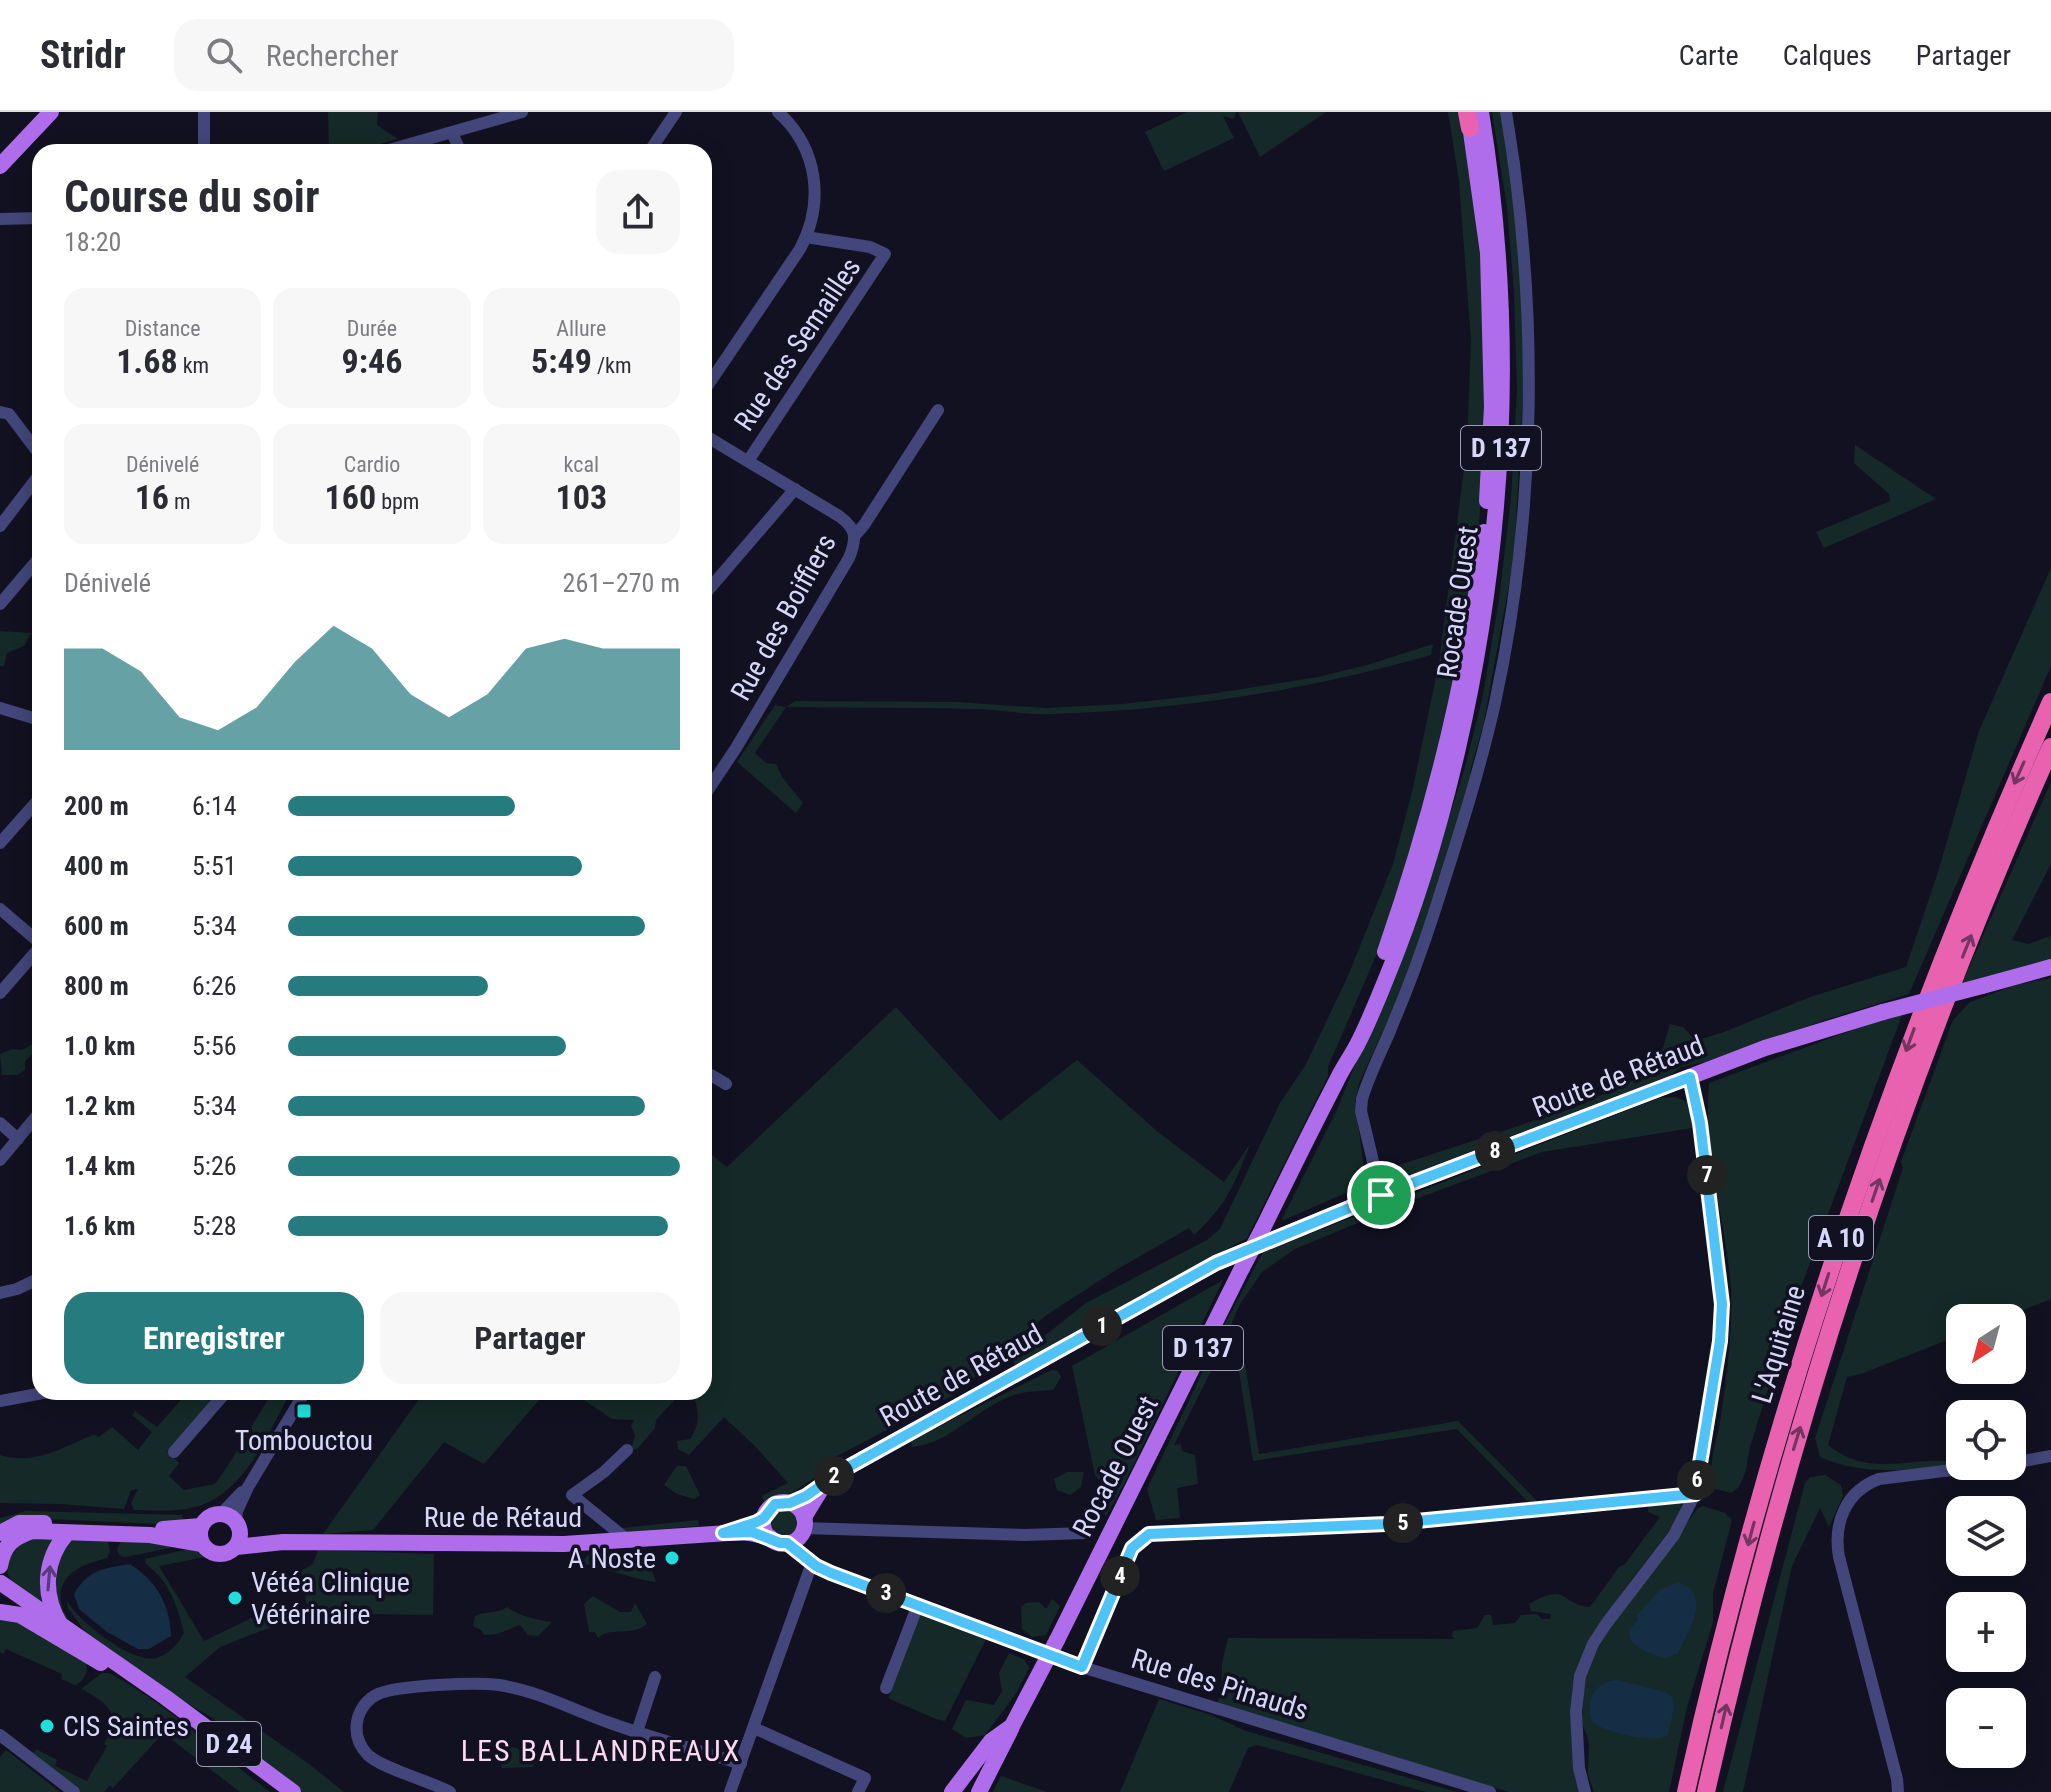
<!DOCTYPE html>
<html lang="fr">
<meta charset="utf-8">
<style>
:root{--surface:#fff;--page:#f7f7f7;--text:#2b2b33;--muted:#7c7c81;--line:#e1e1e2;--accent:#267b7f}
body{margin:0;font-family:"Roboto Condensed",sans-serif;background:var(--page);color:var(--text);height:100vh;display:flex;flex-direction:column;font-size:30px;white-space:nowrap}
*{box-sizing:border-box;margin:0}
p{font-size:26px;color:var(--muted)}
.icon{flex:none;width:44px;height:44px;fill:none;stroke:currentColor;stroke-width:2;stroke-linecap:round;stroke-linejoin:round}
.map{position:relative;flex:1;overflow:hidden}
.details{position:absolute;left:32px;top:32px;width:680px;height:1256px;display:flex;flex-direction:column;background:var(--surface);border-radius:24px;box-shadow:0 4px 20px #0003}
.details>*{flex:none}
.needle{width:52px;rotate:216deg}
.buttons{position:absolute;left:1946px;top:1192px;display:grid;gap:16px}
.buttons a{display:grid;place-items:center;width:80px;height:80px;border-radius:16px;background:var(--surface);box-shadow:0 4px 20px #0003;font-size:40px}
.pin{position:absolute;display:grid;place-items:center;width:68px;height:68px;color:#fff;margin:-34px;border:4px solid #fff;border-radius:50%;box-shadow:0 2px 8px #0007}
.km{position:absolute;width:40px;height:40px;margin:-20px;border-radius:50%;background:#222;color:#fff;font-size:22px;line-height:40px;text-align:center}
.round{display:grid;place-items:center;flex:none;width:84px;height:84px;border-radius:24px;background:var(--page)}
.headline{display:flex;align-items:center;justify-content:space-between;height:136px;padding:0 32px}
h1{font-size:44px;font-weight:700;line-height:60px}
.figures{display:grid;grid-template-columns:repeat(3,1fr);gap:12px;height:136px;padding:8px 32px}
.figures div{display:grid;align-content:center;border-radius:20px;background:var(--page);text-align:center}
.figures b{font-size:34px;font-weight:700}
.figures small{font-size:22px;font-weight:400}
.figures p{font-size:22px}
.chart{height:224px;padding:16px 32px}
.chart p{display:flex;justify-content:space-between}
.chart svg{width:100%;height:144px;margin-top:8px;fill:var(--accent);opacity:.7}
.primary-button{display:flex;gap:16px;margin-top:auto;padding:16px 32px}
.primary-button a{flex:1;height:92px;border-radius:24px;background:var(--accent);color:#fff;font-size:32px;font-weight:700;line-height:92px;text-align:center}
.primary-button a+a{background:var(--page);color:var(--text)}
ul{padding:0 32px;list-style:none;font-size:26px}
li{display:grid;grid-template-columns:128px 96px 1fr;align-items:center;height:60px}
li i{height:20px;border-radius:10px;background:var(--accent)}
header{display:flex;align-items:center;gap:48px;box-sizing:border-box;height:112px;padding:0 40px;background:var(--surface);border-bottom:2px solid var(--line)}
header strong{font-size:38px}
nav{display:flex;gap:44px;margin-inline-start:auto;font-size:28px}
.search{width:560px;height:72px;background:var(--page);display:flex;align-items:center;gap:20px;box-sizing:border-box;padding:0 28px;border-radius:24px;color:var(--muted);font-size:30px}
.map>svg:first-child{display:block}
.green{fill:#152a28}
.water{fill:#162d46}
.lines{fill:none;stroke-linecap:round;stroke-linejoin:round}
.minor{stroke:#42467a;stroke-width:12}
.major{stroke:#af6deb;stroke-width:16}
.highway{stroke:#e962b0;stroke-width:18}
.major-bridge{stroke:#af6deb;stroke-width:16}
.oneway{stroke:#733561}
.oneway2{stroke:#593a7c}
.route-casing{stroke:#fff;stroke-width:16}
.route{stroke:#4fc3f7;stroke-width:10}
.poi-dot{fill:#1fdddd;stroke:#121121;stroke-width:3}
.labels{text-anchor:middle;stroke-width:7;stroke-linejoin:round;paint-order:stroke}
.shield{fill:#121121;stroke:#9c9cb8;stroke-width:2}
.shield-label{font-size:26px;font-weight:bold;fill:#d7d7f9}
.street-label{font-size:28px;fill:#d7d7f9;stroke:#121121}
.poi-label{font-size:28px;fill:#d7d7f9;stroke:#121121;text-anchor:start}
.neighbourhood-label{font-size:30px;letter-spacing:2px;fill:#fad9f1;stroke:#121121}
</style>
<header>
<strong>Stridr</strong>
<div class="search"><svg class="icon" aria-label="search" viewBox="0 0 24 24"><circle cx="10" cy="10" r="6"/><path d="M15 15l6 6"/></svg>Rechercher</div>
<nav><a>Carte</a><a>Calques</a><a>Partager</a></nav>
</header>
<div class="map">
<svg width="2051" height="1680" viewBox="0 0 2051 1680">
<rect width="100%" height="100%" fill="#121121"/>
<g class="green">
<path d="M328 0H378L377 13 398 27 351 40H329Z"/>
<path d="M1187 0H1236L1234 7 1223 4 1234 26 1164 59 1145 20Z"/>
<path d="M1238 0H1326L1260 45Z"/>
<path d="M1448 0H1460L1476 95 1483 168 1485 308 1479 415 1467 507 1429 691 1390 811 1328 955V964L1247 1126 1015 1253 1013 1249 1086 1191 1207 1128 1220 1117 1280 991 1305 954 1348 864 1393 752 1412 680 1439 551 1467 334 1471 228 1459 69Z"/>
<path d="M1492 0H1501L1522 162 1525 242 1514 445 1483 614 1471 655 1470 667 1439 773 1403 876 1359 971 1355 989 1366 1072 1284 1108 1282 1107 1336 1000 1429 769 1466 652 1483 583 1499 488 1511 386 1517 279 1514 180 1507 95Z"/>
<path d="M1855 333 1936 387 1824 436 1816 420 1890 389 1889 382 1854 351Z"/>
<path d="M2051 456V554L1909 882 1825 908 1705 950 1681 955 1663 969 1397 1071 1389 1067 1384 1058 1573 996 1640 965 1648 955 1659 949 1670 912 1683 915 1692 925 1701 927 1724 920 1810 885 1906 855 1938 760 1979 619Z"/>
<path d="M0 519 31 521 24 534 7 541 4 554H0Z"/>
<path d="M1433 532 1431 543C1309 578 1181 598 1054 602 1027 603 1001 598 975 597 912 595 849 596 786 595L755 641 766 651 776 652 782 665 803 691 796 701 737 650 775 593 786 595 795 589 955 590 1046 596 1123 592 1210 582 1318 565 1367 553Z"/>
<path d="M2051 670V752L2012 828 2028 832 2051 824V848L1962 871Z"/>
<path d="M2051 866V1187L2003 1206H1960V1223L1861 1262 1847 1265 1828 1333C1872 1369 1915 1341 1960 1351 1912 1358 1866 1365 1820 1345L1815 1326 1903 1056 1901 1050 1953 908 1970 890 2016 873Z"/>
<path d="M896 895 1000 1009 1077 948 1158 1020 1224 1070 1250 1032C1234 1074 1227 1092 1194 1123L1189 1116 1116 1158 1045 1204 955 1282 820 1353 816 1365 793 1380 764 1390 762 1384 788 1371 756 1335 724 1305 689 1343 678 1337 677 1329 690 1327C701 1312 699 1297 692 1280H704V1037L727 1055Z"/>
<path d="M1902 903 1791 1202 1750 1335 1746 1358 1739 1375 1731 1381 1712 1376C1708 1351 1717 1328 1721 1304 1727 1262 1733 1218 1731 1176 1726 1107 1702 1041 1709 971L1869 912Z"/>
<path d="M40 928V935L25 949V958L17 963H2L0 942 12 937 22 938Z"/>
<path d="M1676 985 1687 990 1694 1005 1692 1016 1542 1040 1413 1088 1295 1137 1262 1160 1240 1192 1213 1255 1174 1333 1181 1332 1182 1339 1195 1343 1198 1372 1177 1376 1180 1406 1156 1408 1147 1377 1228 1206 1263 1140 1659 986Z"/>
<path d="M1223 1168 1123 1374 1106 1404 1101 1396 1107 1376 1095 1363 1072 1254Z"/>
<path d="M1245 1251 1259 1342 1458 1309 1541 1393 1532 1394 1457 1317 1253 1349 1238 1253Z"/>
<path d="M1052 1258 1058 1259 1061 1265 1053 1278C1043 1279 1031 1279 1021 1281 982 1290 952 1332 912 1335L911 1328Z"/>
<path d="M188 1280H220L167 1339 179 1351 169 1364 184 1378 215 1372C238 1341 252 1311 273 1280H291C267 1322 244 1385 191 1396 173 1400 152 1398 134 1398L131 1391 138 1377 131 1378 124 1397 61 1392 0 1391V1343C34 1354 63 1335 93 1323L99 1325 112 1315 138 1338 152 1320 132 1303 135 1300 132 1297 157 1315Z"/>
<path d="M424 1280H546L484 1352 444 1330 373 1418 323 1422Z"/>
<path d="M572 1280H682L656 1308 655 1316 637 1337 631 1338 635 1323 631 1314 634 1308 612 1307Z"/>
<path d="M677 1354H686L700 1383 694 1387 677 1382 664 1373Z"/>
<path d="M1067 1360H1084L1081 1375 1070 1383 1057 1378 1054 1367Z"/>
<path d="M1825 1363 1841 1373 1843 1384 1829 1415 1820 1396 1792 1454 1743 1680H1723L1805 1371 1810 1365Z"/>
<path d="M1678 1389 1682 1393 1677 1408C1639 1460 1589 1514 1572 1577L1574 1651 1580 1680H1509L1217 1591 1221 1582 1222 1552 1228 1526 1455 1527 1452 1524 1453 1519 1477 1516 1485 1503H1491L1493 1513 1515 1511 1521 1503 1537 1502 1542 1507H1550L1551 1502 1531 1499 1529 1492C1569 1469 1559 1492 1590 1495L1619 1455 1625 1452 1660 1405 1648 1400 1649 1391Z"/>
<path d="M1703 1394 1725 1401 1732 1408 1713 1481V1510L1687 1595 1669 1680H1594L1588 1663 1589 1630 1582 1611 1585 1561 1608 1518 1697 1397Z"/>
<circle cx="785" cy="1412" r="15"/>
<path d="M26 1399 182 1403 184 1413 26 1406 0 1414V1406Z"/>
<path d="M698 1408 699 1414 625 1420 623 1416Z"/>
<path d="M107 1424 110 1440 107 1446C85 1452 57 1460 61 1490 62 1501 71 1509 75 1518L56 1493 53 1461 69 1425Z"/>
<path d="M26 1425H61L48 1498C28 1483 2 1472 6 1444Z"/>
<path d="M122 1427 175 1435 125 1445 120 1444 117 1437Z"/>
<path d="M189 1437H194L205 1445 159 1454 204 1529 278 1493 307 1495 301 1459 313 1452 318 1438 434 1442 433 1503 366 1502 276 1513 220 1535 185 1565 309 1652 344 1680H302L262 1650 214 1607 170 1581 85 1520 68 1496 67 1489C78 1509 132 1552 156 1546 168 1543 178 1532 184 1521 177 1493 170 1470 146 1452L145 1447Z"/>
<path d="M626 1440 648 1447 656 1470 639 1467 581 1451 589 1442H599L606 1447Z"/>
<path d="M593 1484 620 1500H631L635 1491 647 1512C632 1525 611 1514 598 1526L595 1520H589L584 1492Z"/>
<path d="M1052 1487 1060 1494 1046 1523 1032 1525 1022 1517 1021 1495 1026 1491 1039 1490 1046 1497Z"/>
<path d="M507 1495C519 1504 537 1508 552 1510L538 1524 528 1523 520 1513 497 1522 484 1523 481 1518 473 1514 475 1504C486 1498 496 1503 507 1495Z"/>
<path d="M923 1501 987 1525 945 1609 936 1607 890 1587 889 1584 919 1503Z"/>
<path d="M0 1504 17 1507 87 1548C87 1559 87 1568 75 1573L61 1567 62 1562 6 1537 3 1542 0 1540Z"/>
<path d="M1009 1541 1025 1548 1029 1556 1017 1580 985 1623 966 1626 952 1617 966 1588 994 1593 1002 1579 999 1561Z"/>
<path d="M102 1561H109C169 1593 216 1640 270 1680H240L163 1621 113 1676 110 1673 104 1680H80L33 1642 36 1637 57 1648 55 1654 87 1669C94 1654 101 1647 107 1634L104 1632C107 1626 112 1619 113 1614 117 1596 94 1583 81 1577Z"/>
<path d="M1159 1587 1211 1603 1246 1619 1457 1680H1426L1257 1633 1248 1636 1229 1680H1120Z"/>
<path d="M498 1632 516 1636 538 1647 532 1655 502 1656 494 1638Z"/>
<path d="M6 1638 60 1680H0V1645Z"/>
<path d="M1001 1664 1047 1680H993Z"/>
</g>
<g class="water">
<path d="M130 1452C157 1470 170 1492 171 1524L149 1537H138L107 1520 79 1497 74 1482C88 1458 104 1456 130 1452Z"/>
<path d="M1678 1470C1713 1482 1689 1518 1678 1541L1666 1546C1648 1542 1613 1528 1638 1509L1637 1503 1661 1477Z"/>
<path d="M1617 1568 1665 1580 1672 1585 1674 1595 1668 1623C1653 1633 1607 1620 1593 1611 1584 1590 1595 1569 1617 1568Z"/>
</g>
<g class="lines">
<g class="minor">
<path d="M204 0V40"/>
<path d="M452 21 461 40"/>
<path d="M382 40 522 0"/>
<path d="M649 40 676 0"/>
<path d="M704 88V100"/>
<path d="M0 107 40 106"/>
<path d="M704 279 800 137C825 90 818 36 778 0"/>
<path d="M0 300 9 302 40 343"/>
<path d="M704 323 839 404C857 417 857 426 849 446L736 636 704 684"/>
<path d="M748 349 885 142 870 135 806 125"/>
<path d="M0 414 40 362"/>
<path d="M856 422 864 413 938 298"/>
<path d="M704 483 795 377"/>
<path d="M0 492 40 445"/>
<path d="M0 596 40 608"/>
<path d="M0 731 40 686"/>
<path d="M0 797 40 831"/>
<path d="M0 881 40 835"/>
<path d="M704 959 726 972"/>
<path d="M0 1011 18 1027"/>
<path d="M0 1048 40 1000"/>
<path d="M1381 1083 1361 999 1362 987C1370 960 1384 935 1394 909 1409 874 1422 838 1434 801 1456 732 1479 662 1495 591 1537 397 1539 196 1506 0"/>
<path d="M0 1181 17 1177 40 1166"/>
<path d="M0 1289 48 1280"/>
<path d="M627 1338 604 1360 572 1383 630 1430"/>
<path d="M174 1340 226 1280"/>
<path d="M2012 1351 2051 1344"/>
<path d="M221 1402 242 1380"/>
<path d="M236 1410 237 1399 248 1375 305 1280"/>
<path d="M804 1416 1025 1423 1085 1421"/>
<path d="M787 1431 816 1454 831 1461 1082 1555 1490 1680"/>
<path d="M1082 1555 1132 1436 1149 1422 1386 1412 1695 1382"/>
<path d="M886 1576 918 1493"/>
<path d="M754 1616 865 1666 858 1680"/>
<path d="M637 1620 655 1565"/>
<path d="M0 1623 74 1680"/>
<path d="M450 1680C430 1669 381 1656 368 1643 359 1634 355 1623 357 1610 359 1598 367 1587 378 1582 399 1573 475 1570 499 1573 539 1579 575 1599 613 1612 655 1627 698 1638 741 1652"/>
<path d="M730 1680 812 1451"/>
<path d="M1585 1680 1579 1656 1576 1600 1580 1564 1593 1532 1606 1512 1674 1423 1695 1382 1720 1229 1722 1192 1717 1138 1700 1011 1690 965"/>
<path d="M1898 1680 1897 1667 1839 1445C1833 1411 1846 1379 1879 1367L1984 1354"/>
</g>
<g class="major">
<path d="M1469 6 1488 141 1492 295 1487 389"/>
<path d="M0 54 51 0"/>
<path d="M1385 840C1432 704 1469 564 1484 420"/>
<path d="M1982 874 2051 855"/>
<path d="M1263 1116C1287 1067 1311 1018 1336 970 1342 957 1350 946 1357 933 1368 912 1377 889 1386 867 1417 792 1440 714 1458 636 1506 426 1516 213 1481 0"/>
<circle cx="784" cy="1411" r="21"/>
<circle cx="220" cy="1422" r="20"/>
<path d="M804 1405 823 1374 843 1358 1216 1151 1381 1083 1765 936 1883 900"/>
<path d="M163 1417 201 1414"/>
<path d="M0 1421 19 1411H44"/>
<path d="M236 1435 283 1430 564 1432 743 1420 770 1425"/>
<path d="M0 1454C4 1432 13 1426 32 1419L150 1423 202 1432"/>
<path d="M1 1471 165 1585 293 1680"/>
<path d="M0 1500 20 1503 101 1551"/>
<path d="M60 1512C42 1482 44 1448 67 1421"/>
<path d="M1057 1528 1242 1156"/>
<path d="M952 1680 991 1629 1012 1614"/>
<path d="M979 1680 1011 1617"/>
</g>
<g class="highway">
<path d="M1467 0 1470 16"/>
<path d="M1686 1680C1769 1305 1895 941 2051 590"/>
<path d="M1706 1680C1787 1321 1901 971 2051 635"/>
</g>
<g class="major-bridge">
<path d="M1883 900 1982 874"/>
<path d="M1242 1156 1263 1116"/>
<path d="M1012 1614 1057 1528"/>
</g>
</g>
<defs><path id="oneway-shaft" d="M-6 0H5M1.5-3L5.5 0L1.5 3" fill="none" stroke-width="1.6" stroke-linecap="round" stroke-linejoin="round" transform="scale(2)"/></defs>
<g class="oneway">
<use href="#oneway-shaft" transform="translate(2019 661) rotate(114)"/>
<use href="#oneway-shaft" transform="translate(1967 834) rotate(-68)"/>
<use href="#oneway-shaft" transform="translate(1910 928) rotate(110)"/>
<use href="#oneway-shaft" transform="translate(1876 1078) rotate(-71)"/>
<use href="#oneway-shaft" transform="translate(1825 1173) rotate(108)"/>
<use href="#oneway-shaft" transform="translate(1797 1326) rotate(-73)"/>
<use href="#oneway-shaft" transform="translate(1751 1422) rotate(105)"/>
<use href="#oneway-shaft" transform="translate(1724 1604) rotate(-77)"/>
</g>
<use class="oneway2" href="#oneway-shaft" transform="translate(49 1466) rotate(-85)"/>
<g class="lines">
<defs>
<path id="route" d="M1690 965 1700 1011 1722 1192 1720 1229 1695 1382 1386 1412 1149 1422 1132 1436 1082 1555 831 1461 816 1454 787 1431H780L752 1420 723 1421 757 1410 764 1406 775 1392 790 1391 806 1384 843 1358 1216 1151 1381 1083Z"/>
</defs>
<use href="#route" class="route-casing"/>
<use href="#route" class="route"/>
</g>
<g class="poi-dot">
<rect x="296" y="1291" width="16" height="16" rx="4"/>
<circle cx="672" cy="1446" r="8"/>
<circle cx="235" cy="1486" r="8"/>
<circle cx="47" cy="1614" r="8"/>
</g>
<g class="labels">
<g class="shield">
<rect x="1461" y="314" width="80" height="44" rx="6"/>
<rect x="1809" y="1104" width="64" height="44" rx="6"/>
<rect x="1163" y="1214" width="80" height="44" rx="6"/>
<rect x="197" y="1610" width="64" height="44" rx="6"/>
</g>
<g class="shield-label">
<text x="1501" y="345">D 137</text>
<text x="1841" y="1135">A 10</text>
<text x="1203" y="1245">D 137</text>
<text x="229" y="1641">D 24</text>
</g>
<g class="street-label">
<text transform="translate(797 232) rotate(-56)" y="10">Rue des Semailles</text>
<text transform="translate(1457 490) rotate(-82)" y="10">Rocade Ouest</text>
<text transform="translate(783 505) rotate(-61)" y="10">Rue des Boiffiers</text>
<text transform="translate(1618 964) rotate(-21)" y="10">Route de Rétaud</text>
<text transform="translate(1778 1232) rotate(-73)" y="10">L'Aquitaine</text>
<text transform="translate(961 1263) rotate(-29)" y="10">Route de Rétaud</text>
<text transform="translate(1115 1354) rotate(-63)" y="10">Rocade Ouest</text>
<text x="503" y="1415">Rue de Rétaud</text>
<text transform="translate(1220 1572) rotate(17)" y="10">Rue des Pinauds</text>
</g>
<g class="poi-label">
<text x="304" y="1338" text-anchor="middle">Tombouctou</text>
<text x="656" y="1456" text-anchor="end">A Noste</text>
<text x="251" y="1480">Vétéa Clinique<tspan x="251" dy="32">Vétérinaire</tspan></text>
<text x="63" y="1624">CIS Saintes</text>
</g>
<g class="neighbourhood-label">
<text x="601" y="1649">LES BALLANDREAUX</text>
</g>
</g>
</svg>
<div class="buttons">
<a><svg class="needle" viewBox="-14 -14 28 28"><path d="M0-13l5 13h-10z" fill="#e53935"/><path d="M0 13l5-13h-10z" fill="#7c7c81"/></svg></a>
<a><svg class="icon" aria-label="locate" viewBox="0 0 24 24"><circle cx="12" cy="12" r="6"/><path d="M12 2v4M12 18v4M2 12h4M18 12h4"/></svg></a>
<a><svg class="icon" aria-label="layers" viewBox="0 0 24 24"><path d="M12 4l9 5-9 5-9-5zM3 14l9 5 9-5"/></svg></a>
<a>+</a>
<a>−</a>
</div>
<div class="pin" style="left:1381px;top:1083px;background:#1e9e55"><svg class="icon" aria-label="arrive" viewBox="0 0 24 24"><path d="M6 21V4h12l-3 4 3 4H6"/></svg></div>
<b class="km" style="left:1102px;top:1214px">1</b>
<b class="km" style="left:834px;top:1364px">2</b>
<b class="km" style="left:886px;top:1481px">3</b>
<b class="km" style="left:1120px;top:1464px">4</b>
<b class="km" style="left:1403px;top:1411px">5</b>
<b class="km" style="left:1697px;top:1368px">6</b>
<b class="km" style="left:1707px;top:1063px">7</b>
<b class="km" style="left:1495px;top:1039px">8</b>
<section class="details">
<div class="headline"><div><h1>Course du soir</h1><p>18:20</p></div><a class="round"><svg class="icon" aria-label="share" viewBox="0 0 24 24"><path d="M12 15V3M7 8l5-5 5 5M5 13v7h14v-7"/></svg></a></div>
<div class="figures">
<div><p>Distance</p><b>1.68<small> km</small></b></div>
<div><p>Durée</p><b>9:46</b></div>
<div><p>Allure</p><b>5:49<small> /km</small></b></div>
</div>
<div class="figures">
<div><p>Dénivelé</p><b>16<small> m</small></b></div>
<div><p>Cardio</p><b>160<small> bpm</small></b></div>
<div><p>kcal</p><b>103</b></div>
</div>
<div class="chart"><p><span>Dénivelé</span>261–270 m</p>
<svg viewBox="0 0 160 44" preserveAspectRatio="none"><path d="M0 44V13L10 13L20 20L30 34L40 38L50 31L60 17L70 6L80 13L90 27L100 34L110 27L120 13L130 10L140 13L150 13L160 13V44z"/></svg>
</div>
<ul>
<li><b>200 m</b>6:14<i style="width:58%"></i></li>
<li><b>400 m</b>5:51<i style="width:75%"></i></li>
<li><b>600 m</b>5:34<i style="width:91%"></i></li>
<li><b>800 m</b>6:26<i style="width:51%"></i></li>
<li><b>1.0 km</b>5:56<i style="width:71%"></i></li>
<li><b>1.2 km</b>5:34<i style="width:91%"></i></li>
<li><b>1.4 km</b>5:26<i style="width:100%"></i></li>
<li><b>1.6 km</b>5:28<i style="width:97%"></i></li>
</ul>
<div class="primary-button"><a>Enregistrer</a><a>Partager</a></div>
</section>
</div>
